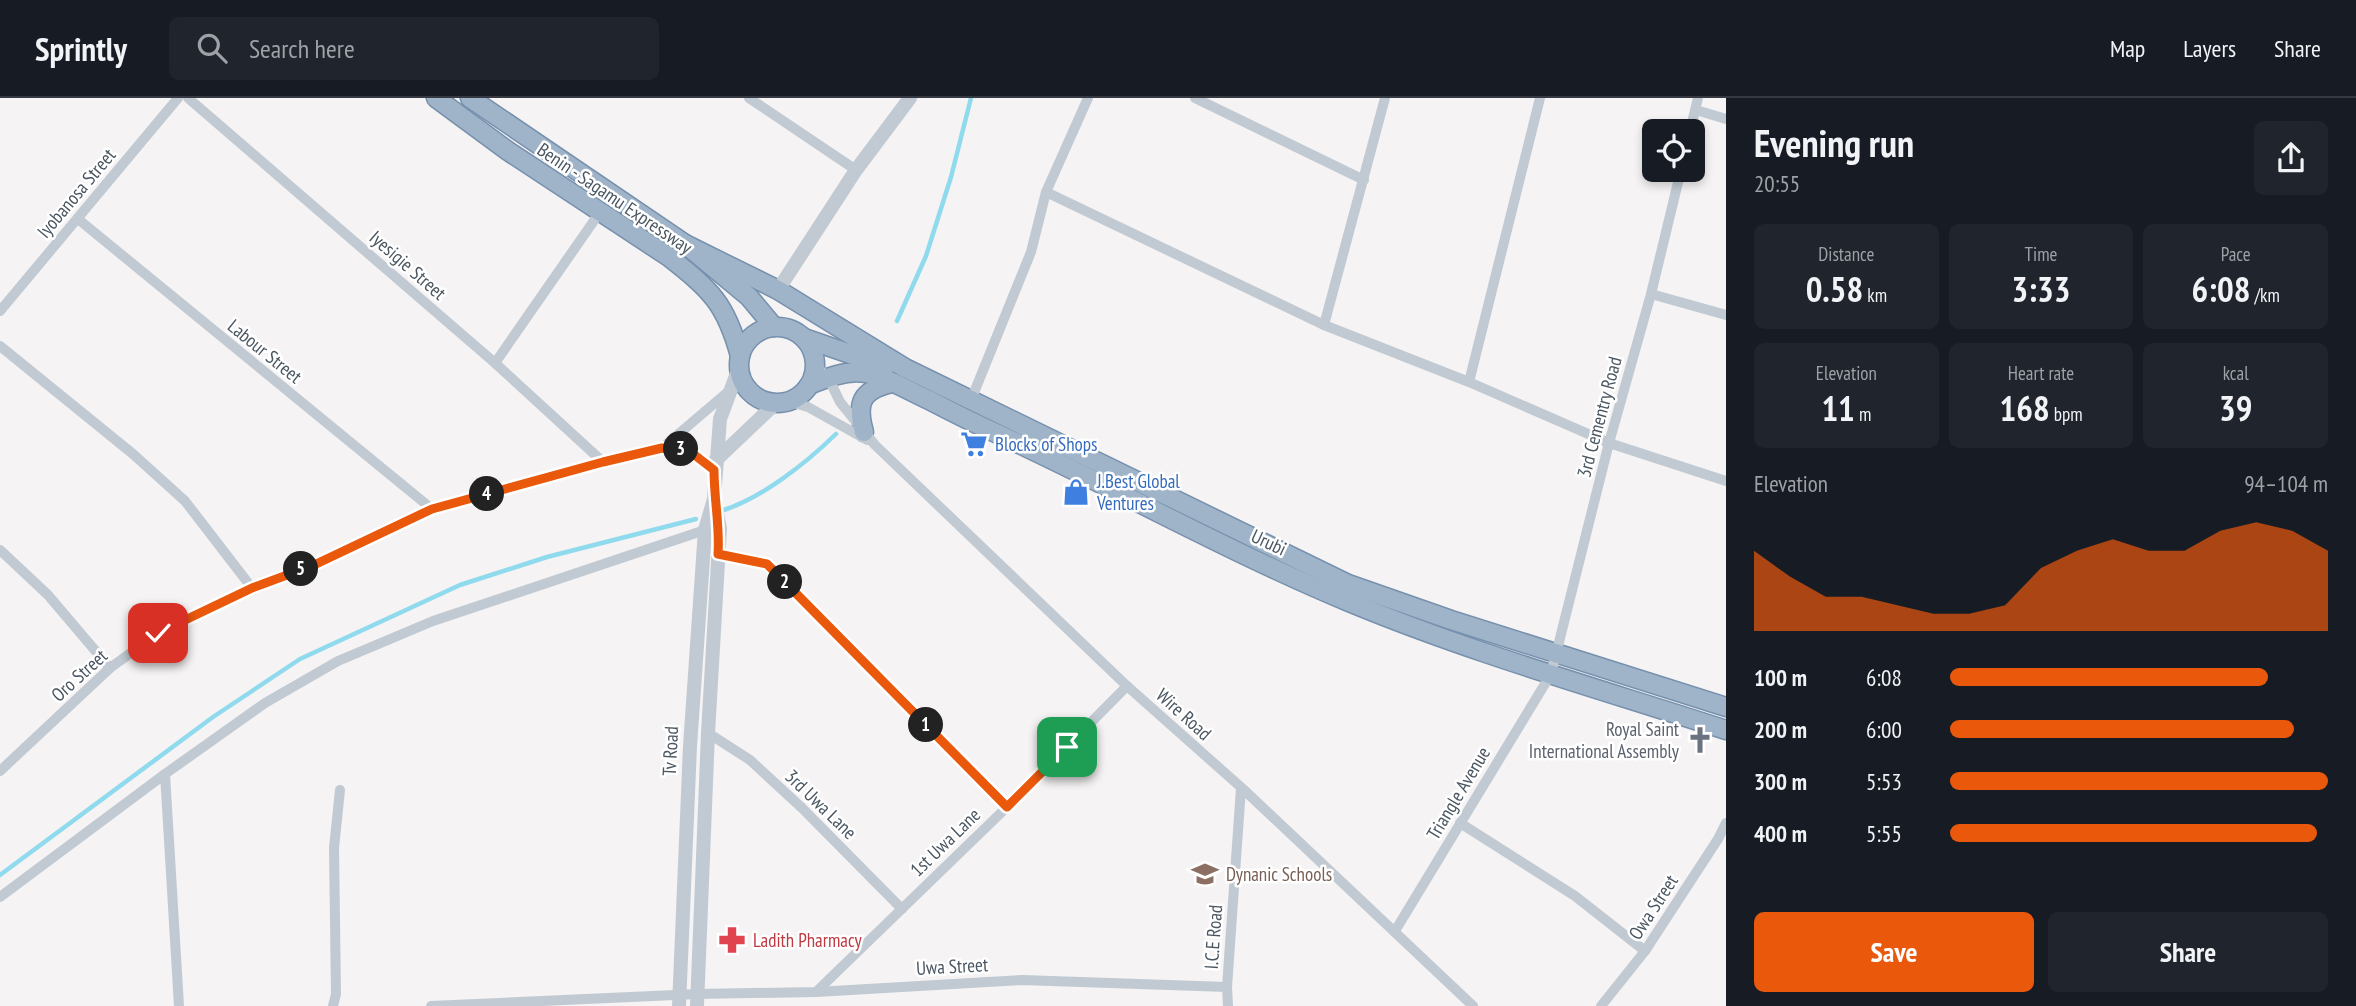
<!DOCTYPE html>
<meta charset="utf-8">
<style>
:root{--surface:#171b24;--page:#20242c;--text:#f1f3f6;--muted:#9ea1a6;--line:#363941;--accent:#ea580c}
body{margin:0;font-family:"PT Sans Narrow",sans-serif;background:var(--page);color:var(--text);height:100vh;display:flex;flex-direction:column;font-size:26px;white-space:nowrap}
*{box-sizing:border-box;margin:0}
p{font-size:23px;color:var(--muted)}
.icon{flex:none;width:38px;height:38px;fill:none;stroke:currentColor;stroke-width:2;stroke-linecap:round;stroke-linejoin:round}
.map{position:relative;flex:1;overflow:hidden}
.side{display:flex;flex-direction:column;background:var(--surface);width:630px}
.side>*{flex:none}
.tools{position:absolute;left:1642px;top:21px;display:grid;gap:14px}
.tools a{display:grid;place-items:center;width:63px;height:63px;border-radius:10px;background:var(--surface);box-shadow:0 4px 10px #0003;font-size:35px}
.pin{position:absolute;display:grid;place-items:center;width:60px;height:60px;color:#fff;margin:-30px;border-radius:14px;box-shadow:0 4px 10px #0006}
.km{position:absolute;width:35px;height:35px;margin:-18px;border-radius:50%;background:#222;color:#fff;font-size:19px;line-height:35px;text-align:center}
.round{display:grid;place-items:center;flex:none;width:74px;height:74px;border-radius:10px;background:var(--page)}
.headline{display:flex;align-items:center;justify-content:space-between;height:119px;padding:0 28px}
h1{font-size:38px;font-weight:800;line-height:52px}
.figures{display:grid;grid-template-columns:repeat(3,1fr);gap:10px;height:119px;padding:7px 28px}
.figures div{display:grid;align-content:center;border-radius:10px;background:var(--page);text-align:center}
.figures b{font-size:35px;font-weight:800}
.figures small{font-size:19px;font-weight:400}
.figures p{font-size:19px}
.chart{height:196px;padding:14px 28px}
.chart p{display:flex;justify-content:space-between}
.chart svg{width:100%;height:126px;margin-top:7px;fill:var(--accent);opacity:.7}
.action{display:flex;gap:14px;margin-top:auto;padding:14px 28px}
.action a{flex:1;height:80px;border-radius:10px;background:var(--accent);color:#fff;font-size:28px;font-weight:800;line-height:80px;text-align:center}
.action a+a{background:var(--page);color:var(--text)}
ul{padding:0 28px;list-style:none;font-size:23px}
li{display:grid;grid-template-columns:112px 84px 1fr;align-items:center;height:52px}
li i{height:18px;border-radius:9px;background:var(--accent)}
header{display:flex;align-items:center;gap:42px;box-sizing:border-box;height:98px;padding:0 35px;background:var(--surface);border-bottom:2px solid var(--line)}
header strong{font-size:33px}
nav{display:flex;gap:38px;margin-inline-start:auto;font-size:24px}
.search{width:490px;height:63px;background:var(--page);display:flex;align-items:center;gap:18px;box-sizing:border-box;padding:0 24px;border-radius:10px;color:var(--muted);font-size:26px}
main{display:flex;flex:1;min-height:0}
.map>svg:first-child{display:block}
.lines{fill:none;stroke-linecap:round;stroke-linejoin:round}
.stream{stroke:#90daee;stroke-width:4.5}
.trunk-casing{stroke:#7690ad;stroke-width:21}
.minor{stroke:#c1cad2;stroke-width:10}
.tertiary{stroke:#c1cad2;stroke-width:14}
.trunk{stroke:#9fb4c9;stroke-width:18}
.route-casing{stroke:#fff;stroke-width:14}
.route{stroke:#ea580c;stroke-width:9}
.labels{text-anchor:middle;stroke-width:5;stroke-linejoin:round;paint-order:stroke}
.street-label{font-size:19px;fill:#4a5661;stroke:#fff}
.shop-label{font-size:19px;fill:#366cbe;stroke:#fff;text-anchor:start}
.worship-label{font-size:19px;fill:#5b616d;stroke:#fff;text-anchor:end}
.education-label{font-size:19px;fill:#785e54;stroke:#fff;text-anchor:start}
.health-label{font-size:19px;fill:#be3a42;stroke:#fff;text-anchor:start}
</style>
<header>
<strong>Sprintly</strong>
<div class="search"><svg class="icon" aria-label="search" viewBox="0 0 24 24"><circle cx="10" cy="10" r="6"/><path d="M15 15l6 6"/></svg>Search here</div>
<nav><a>Map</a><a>Layers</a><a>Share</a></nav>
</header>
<main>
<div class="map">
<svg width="1726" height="908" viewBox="0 0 1726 908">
<rect width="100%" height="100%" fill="#f5f3f3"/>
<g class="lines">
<g class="stream">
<path d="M897 223 926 158 951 79 971 0"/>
<path d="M721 413C762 400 805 366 836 336"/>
<path d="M0 777 213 619 300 561 460 487 547 459 696 421"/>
</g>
<defs>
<g id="trunk">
<path d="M436 0 508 53 669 159C711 192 726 206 740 258"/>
<path d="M470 0 685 146 749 199 774 229"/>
<path d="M685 146 778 192 905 270 1348 486 1451 522 1726 609"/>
<circle cx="777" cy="267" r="38"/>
<path d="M804 240 859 259 888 266"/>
<path d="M809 287C826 280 846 272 865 275 887 279 909 293 929 302 952 314 976 326 1000 337 1117 391 1231 455 1349 504 1472 555 1600 591 1726 632"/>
<path d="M864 334C856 305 861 292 892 285"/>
</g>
</defs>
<use href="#trunk" class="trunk-casing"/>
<g class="minor">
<path d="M188 0 495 265 603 364"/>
<path d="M749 0 856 72"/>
<path d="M1195 0 1364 82"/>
<path d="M1696 12 1726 21"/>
<path d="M1690 33 1698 0"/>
<path d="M1046 94 1324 227 1469 284 1609 345 1726 383"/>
<path d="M78 121 432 411"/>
<path d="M1651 196 1726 217"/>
<path d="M0 213 178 0"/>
<path d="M1324 227 1385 0"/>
<path d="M0 248 133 356 185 403 252 490"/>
<path d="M495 265 600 114"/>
<path d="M815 268 828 279 840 304 875 347 1127 588 1243 691 1473 908"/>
<path d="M1469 284 1540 0"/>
<path d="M971 302 1031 154 1046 94 1088 0"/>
<path d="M787 303 808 309 867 342"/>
<path d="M662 350 729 293"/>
<path d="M0 452 48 497 110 570"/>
<path d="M717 456 767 465 1007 709"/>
<path d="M708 635 750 662 802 710 902 811"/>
<path d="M0 673 110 570 158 535 252 490 314 467 432 411 603 364 662 350 692 354 714 372"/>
<path d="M165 676 179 908"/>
<path d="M1460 725 1575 798 1645 853"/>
<path d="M0 799 165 676 265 605 338 563 433 523 705 432"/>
<path d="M1395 833 1551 576 1609 345 1651 196 1681 72"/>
<path d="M816 894 1007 709 1127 588"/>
<path d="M333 908 336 896 334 750 340 692"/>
<path d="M431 908 697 896 816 894 1022 882 1227 889"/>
<path d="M1228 908 1227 889 1241 690"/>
<path d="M1601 908 1645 853 1718 741 1726 725"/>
</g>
<g class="tertiary">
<path d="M778 192 856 72 910 0"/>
<path d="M715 363 777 304"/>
<path d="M679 908 690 648 705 432 714 401 720 321 739 270"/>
<path d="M697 908 708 635 720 430 715 406"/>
</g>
<use href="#trunk" class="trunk"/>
</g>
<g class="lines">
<defs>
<path id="route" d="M158 535 252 490 314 467 432 411 603 364 662 350 692 355 714 372C714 401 720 428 718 456L767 466 1007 709 1067 649"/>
</defs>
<use href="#route" class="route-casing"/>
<use href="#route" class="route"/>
</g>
<defs>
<symbol id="supermarket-bare" viewBox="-9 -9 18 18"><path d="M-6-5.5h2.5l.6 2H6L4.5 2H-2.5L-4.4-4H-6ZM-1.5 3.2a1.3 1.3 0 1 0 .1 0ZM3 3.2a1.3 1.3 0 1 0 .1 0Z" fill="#3f7fe0" stroke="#fff" stroke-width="2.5" paint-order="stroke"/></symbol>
<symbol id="shop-bare" viewBox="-9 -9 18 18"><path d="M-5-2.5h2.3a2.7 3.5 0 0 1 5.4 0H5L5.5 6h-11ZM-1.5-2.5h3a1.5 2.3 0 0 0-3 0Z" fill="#3f7fe0" stroke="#fff" stroke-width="2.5" paint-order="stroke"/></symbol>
<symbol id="church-bare" viewBox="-9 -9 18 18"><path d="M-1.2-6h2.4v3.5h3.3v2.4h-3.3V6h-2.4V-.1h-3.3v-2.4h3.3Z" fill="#6b7280" stroke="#fff" stroke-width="2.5" paint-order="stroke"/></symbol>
<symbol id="school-bare" viewBox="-9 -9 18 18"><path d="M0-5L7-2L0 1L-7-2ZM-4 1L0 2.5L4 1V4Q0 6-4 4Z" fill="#8d6e63" stroke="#fff" stroke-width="2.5" paint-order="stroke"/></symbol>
<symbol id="pharmacy-bare" viewBox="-9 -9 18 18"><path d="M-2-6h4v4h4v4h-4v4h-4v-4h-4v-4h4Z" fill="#e0444e" stroke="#fff" stroke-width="2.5" paint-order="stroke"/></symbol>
</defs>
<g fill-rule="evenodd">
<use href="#supermarket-bare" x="955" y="327" width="38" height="38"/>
<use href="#shop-bare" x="1057" y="375" width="38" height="38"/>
<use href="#church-bare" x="1681" y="623" width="38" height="38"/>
<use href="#school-bare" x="1186" y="757" width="38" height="38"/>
<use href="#pharmacy-bare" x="713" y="823" width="38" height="38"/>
</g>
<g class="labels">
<g class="street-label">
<text transform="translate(76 95) rotate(-50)" y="7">Iyobanosa Street</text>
<text transform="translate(615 100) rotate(34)" y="7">Benin - Sagamu Expressway</text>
<text transform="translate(408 167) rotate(41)" y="7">Iyesigie Street</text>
<text transform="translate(265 253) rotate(39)" y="7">Labour Street</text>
<text transform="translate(1599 319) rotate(-75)" y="7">3rd Cementry Road</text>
<text transform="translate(1269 444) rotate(25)" y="7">Urubi</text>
<text transform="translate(79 577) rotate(-42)" y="7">Oro Street</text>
<text transform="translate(1184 616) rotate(42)" y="7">Wire Road</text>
<text transform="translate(670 653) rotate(-87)" y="7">Tv Road</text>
<text transform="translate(1458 695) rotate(-59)" y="7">Triangle Avenue</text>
<text transform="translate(821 706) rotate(44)" y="7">3rd Uwa Lane</text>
<text transform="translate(945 744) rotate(-44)" y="7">1st Uwa Lane</text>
<text transform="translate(1653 809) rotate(-57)" y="7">Owa Street</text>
<text transform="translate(1213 839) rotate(-86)" y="7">I.C.E Road</text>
<text transform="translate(952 868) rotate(-3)" y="7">Uwa Street</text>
</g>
<g class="shop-label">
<text x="995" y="353">Blocks of Shops</text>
<text x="1097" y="390">J.Best Global<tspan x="1097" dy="22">Ventures</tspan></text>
</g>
<g class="worship-label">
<text x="1679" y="638">Royal Saint<tspan x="1679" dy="22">International Assembly</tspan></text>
</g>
<g class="education-label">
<text x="1226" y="783">Dynanic Schools</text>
</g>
<g class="health-label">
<text x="753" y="849">Ladith Pharmacy</text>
</g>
</g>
</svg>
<div class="tools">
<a><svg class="icon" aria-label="locate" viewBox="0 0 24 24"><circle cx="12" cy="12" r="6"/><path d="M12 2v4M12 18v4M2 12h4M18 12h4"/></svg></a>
</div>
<div class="pin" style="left:1067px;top:649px;background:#1e9e55"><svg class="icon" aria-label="arrive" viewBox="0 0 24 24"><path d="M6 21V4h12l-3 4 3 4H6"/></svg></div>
<div class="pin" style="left:158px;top:535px;background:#d93025"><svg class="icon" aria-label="check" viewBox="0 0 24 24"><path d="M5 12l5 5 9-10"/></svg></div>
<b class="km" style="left:926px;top:627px">1</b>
<b class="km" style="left:785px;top:484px">2</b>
<b class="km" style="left:681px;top:351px">3</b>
<b class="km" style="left:487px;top:396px">4</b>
<b class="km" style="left:301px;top:471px">5</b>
</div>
<section class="side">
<div class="headline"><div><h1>Evening run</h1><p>20:55</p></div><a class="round"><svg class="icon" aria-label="share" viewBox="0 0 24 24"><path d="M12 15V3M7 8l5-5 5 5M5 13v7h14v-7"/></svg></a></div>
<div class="figures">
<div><p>Distance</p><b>0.58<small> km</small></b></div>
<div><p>Time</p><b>3:33</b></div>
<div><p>Pace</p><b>6:08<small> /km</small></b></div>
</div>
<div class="figures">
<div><p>Elevation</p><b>11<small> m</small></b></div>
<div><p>Heart rate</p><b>168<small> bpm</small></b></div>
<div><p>kcal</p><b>39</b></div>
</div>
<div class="chart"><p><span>Elevation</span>94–104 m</p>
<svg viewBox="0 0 160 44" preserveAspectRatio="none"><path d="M0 44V16L10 25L20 32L30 32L40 35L50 38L60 38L70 35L80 22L90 16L100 12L110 16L120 16L130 9L140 6L150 9L160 16V44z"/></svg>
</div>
<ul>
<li><b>100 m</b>6:08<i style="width:84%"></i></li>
<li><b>200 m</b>6:00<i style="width:91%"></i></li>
<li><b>300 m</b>5:53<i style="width:100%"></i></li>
<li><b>400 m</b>5:55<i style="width:97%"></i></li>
</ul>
<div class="action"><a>Save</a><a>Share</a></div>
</section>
</main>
